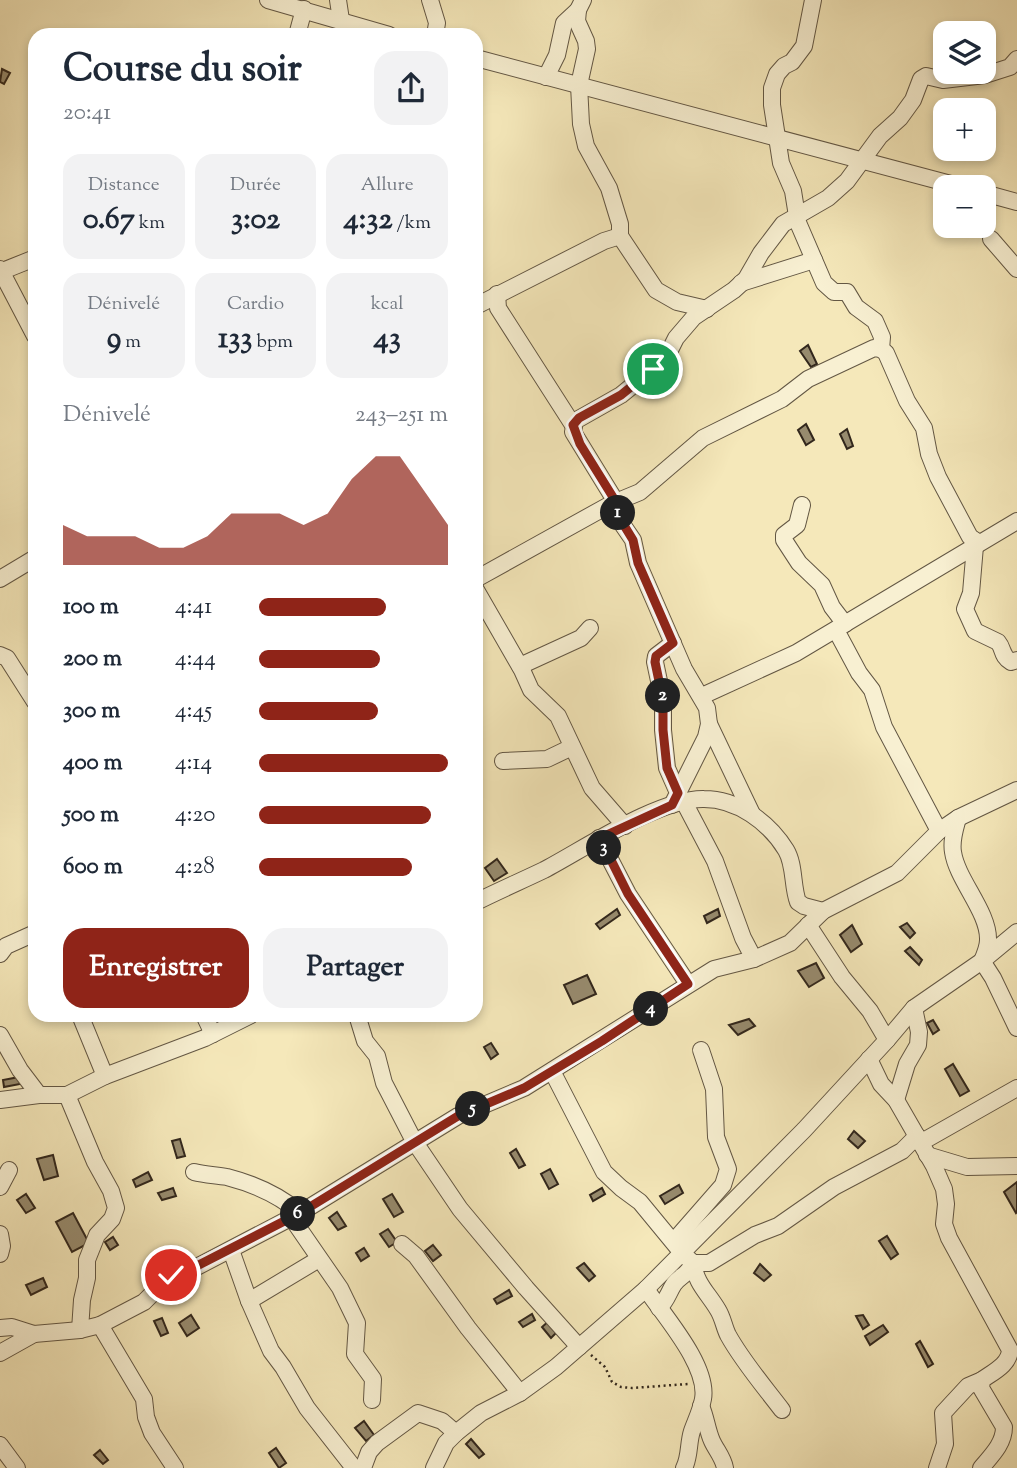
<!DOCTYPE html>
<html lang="fr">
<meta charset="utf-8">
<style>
:root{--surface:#fff;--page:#f2f2f3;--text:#1f2937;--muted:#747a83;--accent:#8f2418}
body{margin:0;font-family:"Sorts Mill Goudy",serif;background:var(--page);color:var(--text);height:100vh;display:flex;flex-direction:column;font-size:26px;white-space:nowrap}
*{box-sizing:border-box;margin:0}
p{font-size:23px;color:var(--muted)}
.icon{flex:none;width:38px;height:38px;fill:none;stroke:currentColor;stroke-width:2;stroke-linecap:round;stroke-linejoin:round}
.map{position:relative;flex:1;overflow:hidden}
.sheet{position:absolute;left:28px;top:28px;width:455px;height:994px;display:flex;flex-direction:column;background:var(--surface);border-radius:21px;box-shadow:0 4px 10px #0003}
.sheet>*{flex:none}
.controls{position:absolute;left:933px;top:21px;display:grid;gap:14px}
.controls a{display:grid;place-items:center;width:63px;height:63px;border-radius:14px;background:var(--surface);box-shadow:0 4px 10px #0003;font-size:35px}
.pin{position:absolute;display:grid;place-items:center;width:60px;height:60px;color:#fff;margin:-30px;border:4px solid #fff;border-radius:50%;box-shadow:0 2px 7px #0007}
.km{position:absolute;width:35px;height:35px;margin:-18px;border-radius:50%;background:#222;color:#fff;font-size:19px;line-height:35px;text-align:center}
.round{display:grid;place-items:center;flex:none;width:74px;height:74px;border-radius:21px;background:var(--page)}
.head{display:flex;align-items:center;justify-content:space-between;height:119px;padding:0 35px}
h1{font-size:38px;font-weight:700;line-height:52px}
.stats{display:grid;grid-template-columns:repeat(3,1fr);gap:10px;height:119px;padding:7px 35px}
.stats div{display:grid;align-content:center;border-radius:18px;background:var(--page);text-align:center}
.stats b{font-size:30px;font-weight:700}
.stats small{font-size:19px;font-weight:400}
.stats p{font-size:19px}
.chart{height:196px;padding:14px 35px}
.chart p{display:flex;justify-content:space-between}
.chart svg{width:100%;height:126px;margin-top:7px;fill:var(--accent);opacity:.7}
.primary-button{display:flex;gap:14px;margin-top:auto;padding:14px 35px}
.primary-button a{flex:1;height:80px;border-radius:21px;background:var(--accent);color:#fff;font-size:28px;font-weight:700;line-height:80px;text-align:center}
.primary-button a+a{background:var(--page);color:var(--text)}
ul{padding:0 35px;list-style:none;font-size:23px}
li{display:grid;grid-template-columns:112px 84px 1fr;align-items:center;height:52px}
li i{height:18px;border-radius:9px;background:var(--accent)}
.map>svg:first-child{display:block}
.building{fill:#978b6e;stroke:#32271c;stroke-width:2}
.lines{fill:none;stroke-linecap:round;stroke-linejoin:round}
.minor-casing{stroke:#635744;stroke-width:18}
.path{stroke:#32271c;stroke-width:2.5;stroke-dasharray:2 3.5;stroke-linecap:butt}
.minor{stroke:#f8f0d2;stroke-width:16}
.route-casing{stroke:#fff;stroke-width:14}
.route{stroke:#8f2418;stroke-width:9}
</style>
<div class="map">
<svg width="1017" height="1468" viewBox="0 0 1017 1468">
<rect width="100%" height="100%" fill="#f5e8ba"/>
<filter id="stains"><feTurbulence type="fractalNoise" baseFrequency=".00286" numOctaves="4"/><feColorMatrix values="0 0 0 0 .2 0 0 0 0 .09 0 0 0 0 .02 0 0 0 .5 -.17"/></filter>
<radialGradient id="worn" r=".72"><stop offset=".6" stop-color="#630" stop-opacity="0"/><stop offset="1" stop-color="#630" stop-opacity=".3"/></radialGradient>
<g class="building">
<path d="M2 69 10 73 4 84 0 82Z"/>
<path d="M808 345 817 364 811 367 800 351Z"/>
<path d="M806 424 814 440 806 445 798 430Z"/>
<path d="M847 429 853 446 847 449 840 434Z"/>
<path d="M497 859 507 873 494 881 485 868Z"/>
<path d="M617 909 620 915 600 929 596 924Z"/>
<path d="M718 909 720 916 707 923 704 916Z"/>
<path d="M907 923 915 933 910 938 900 927Z"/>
<path d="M852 925 862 944 851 952 840 935Z"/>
<path d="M910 947 922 960 919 965 905 951Z"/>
<path d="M816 963 824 978 809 987 798 971Z"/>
<path d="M587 975 596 994 573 1004 564 985Z"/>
<path d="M749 1019 755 1026 738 1035 729 1025Z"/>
<path d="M933 1020 939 1030 933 1034 927 1023Z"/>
<path d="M491 1043 498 1054 491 1059 484 1047Z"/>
<path d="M953 1064 969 1091 960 1096 945 1069Z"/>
<path d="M19 1077 20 1084 4 1087 3 1080Z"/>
<path d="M854 1131 865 1141 858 1148 848 1139Z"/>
<path d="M180 1139 185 1156 177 1158 172 1141Z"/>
<path d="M516 1149 525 1165 519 1168 510 1153Z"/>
<path d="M53 1155 58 1176 44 1180 37 1159Z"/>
<path d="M550 1169 558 1184 549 1189 541 1174Z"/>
<path d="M148 1172 152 1180 136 1187 133 1180Z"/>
<path d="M1017 1182V1212L1016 1213 1004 1192Z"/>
<path d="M679 1185 683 1193 665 1204 660 1196Z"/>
<path d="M173 1188 176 1196 162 1200 158 1193Z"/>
<path d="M602 1188 605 1194 593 1201 590 1195Z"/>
<path d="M26 1194 35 1208 26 1213 17 1200Z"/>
<path d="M392 1194 403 1212 394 1217 383 1199Z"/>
<path d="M337 1212 346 1226 338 1230 329 1218Z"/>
<path d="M73 1213 89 1243 72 1252 56 1222Z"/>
<path d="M388 1229 397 1242 389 1247 380 1234Z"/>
<path d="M887 1236 898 1254 891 1259 879 1241Z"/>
<path d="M113 1237 118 1245 110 1250 105 1242Z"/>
<path d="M433 1245 441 1255 433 1261 425 1251Z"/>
<path d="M364 1248 369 1256 361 1261 356 1253Z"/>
<path d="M584 1263 595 1276 589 1281 577 1268Z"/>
<path d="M760 1264 771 1275 764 1281 754 1273Z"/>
<path d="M43 1278 47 1287 31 1295 26 1285Z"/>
<path d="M509 1290 512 1296 497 1304 494 1299Z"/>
<path d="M532 1314 535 1320 523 1327 519 1322Z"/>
<path d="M191 1315 199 1328 187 1336 179 1323Z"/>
<path d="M863 1315 869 1325 863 1329 856 1316Z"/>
<path d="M162 1318 168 1333 161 1336 154 1321Z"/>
<path d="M550 1320 559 1330 551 1338 542 1327Z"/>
<path d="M883 1325 888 1332 870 1345 865 1336Z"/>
<path d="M920 1341 933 1364 928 1367 916 1344Z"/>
<path d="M364 1421 374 1435 366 1441 355 1428Z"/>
<path d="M471 1439 484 1454 479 1458 466 1444Z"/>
<path d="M276 1448 286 1463 279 1468 269 1453Z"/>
<path d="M100 1450 108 1460 103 1464 94 1455Z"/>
</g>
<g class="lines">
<defs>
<g id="minor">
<path d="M268 0 389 35"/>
<path d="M338 0 341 20"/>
<path d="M430 0 437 23 435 35"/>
<path d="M578 10 577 21 586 41 587 49 579 85 581 124 586 146 609 188 620 224V236L656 290 677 302 707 309"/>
<path d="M297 35 304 9"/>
<path d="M476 58 962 187"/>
<path d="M546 77 557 55 564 23 578 10 583 0"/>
<path d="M984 193 1017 202"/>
<path d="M797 216 793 191 781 163 772 105V88L777 74 784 66 792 62 804 46 813 0"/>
<path d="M796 218 824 283 834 292H847L856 307 875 321 882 337 881 349"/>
<path d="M991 239 1017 269"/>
<path d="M0 269 35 336"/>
<path d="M0 272 35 258"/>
<path d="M741 283 814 260"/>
<path d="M497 294 498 308 573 425"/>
<path d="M476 306 604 241 620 236"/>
<path d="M616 502 573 432 575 421 621 395 653 369 667 356 676 338 694 317 734 290 746 279 761 253 783 224 828 198 847 181 880 136 900 118 913 100 921 79 926 76 943 80 985 75 1010 67 1017 59"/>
<path d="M611 504 619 513 620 521 633 540 638 563 684 669 707 708 709 724 706 737 672 805"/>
<path d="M802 505 797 525 784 535V540L799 563 822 585 832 607 845 624"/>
<path d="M975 546 971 593 965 609 975 631 998 642C1004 649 1001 656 1011 662L1017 660"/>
<path d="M0 579 35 558"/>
<path d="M476 579 611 504 640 492 703 438 782 399 808 379 874 348 881 349 886 353 907 401 924 428 929 454 938 477 970 537 979 543"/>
<path d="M476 590 522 670 531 690 558 716 592 788 625 826"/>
<path d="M836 630 859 673 872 690 884 727 939 831"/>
<path d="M673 643 656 656 655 662 663 700V730L667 768 678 793"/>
<path d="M0 655 7 658 35 702"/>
<path d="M520 666 581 638 590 628"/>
<path d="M702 696 796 653 1017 521"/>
<path d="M709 724 752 814"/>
<path d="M503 761 547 759 572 747"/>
<path d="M684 802 715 861 743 938 754 959"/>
<path d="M958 818C955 829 951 840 953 852 957 880 989 912 988 940 988 947 985 954 982 961L993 978 1017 1028"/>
<path d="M599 838 628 894 688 984"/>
<path d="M476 902C498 891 521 881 544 870 584 849 659 798 704 799 737 799 769 822 786 850 795 865 792 886 798 902L804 906 823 911"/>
<path d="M808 925 842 977 870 1011 887 1040"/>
<path d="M0 954 6 946 35 933"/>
<path d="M80 1015 105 1076"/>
<path d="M204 1015 213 1034"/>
<path d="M357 1015 365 1041 377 1056 384 1083 414 1141 460 1209 526 1288 579 1347"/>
<path d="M0 1035 20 1070 39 1095"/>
<path d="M869 1059 881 1084 896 1100 934 1166 944 1189 946 1204 944 1224 949 1238 1010 1350C1009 1365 993 1372 982 1380L981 1388 1004 1427C1004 1444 991 1456 981 1468"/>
<path d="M552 1071 604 1172 621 1188 640 1202 682 1253 693 1263H709L755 1235 778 1226 834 1187 902 1151 917 1136"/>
<path d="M67 1095 95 1162 111 1191 116 1208 112 1219 97 1235 87 1260V1278L82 1300 80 1330"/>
<path d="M0 1100 39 1095H67L105 1076 205 1038 251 1015"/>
<path d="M896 1100 907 1064 918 1045 919 1032 914 1008"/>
<path d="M920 1143 1017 1088"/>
<path d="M927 1155 967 1167 1017 1166"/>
<path d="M194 1172C205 1175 216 1175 227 1177 254 1184 278 1194 300 1213"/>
<path d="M0 1187 9 1170"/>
<path d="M291 1217 340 1288 357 1323 355 1354 373 1379 372 1400"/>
<path d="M0 1234 2 1246 0 1254"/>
<path d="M674 1241 723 1185 728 1169 716 1137 714 1089 701 1050"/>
<path d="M402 1244 416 1256 468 1328 520 1393"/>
<path d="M231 1250 249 1301 271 1351 283 1367 307 1408 354 1468"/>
<path d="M693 1263C696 1284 708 1293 718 1310 723 1318 724 1327 728 1335 743 1362 763 1385 782 1410"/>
<path d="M646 1289C664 1316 709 1366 703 1399 701 1410 696 1420 692 1431 688 1443 690 1457 684 1468"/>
<path d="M249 1301 319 1259"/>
<path d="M659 1308C668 1299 668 1293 674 1284 681 1275 688 1275 693 1263"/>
<path d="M100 1325 144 1399 146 1417 152 1433 175 1468"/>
<path d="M0 1328 12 1327 34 1334 80 1330 100 1325 144 1302 171 1275 189 1271 300 1213 458 1116 524 1088 714 969 754 959 790 943 823 911 897 873 939 831 958 818 1017 790"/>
<path d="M0 1353 34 1334"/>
<path d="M701 1406C706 1417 707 1430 712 1441 716 1450 723 1457 725 1468"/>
<path d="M0 1445 17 1468"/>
<path d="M363 1468 369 1452 377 1443 418 1413 442 1421 456 1433"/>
<path d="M434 1468 446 1443 456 1433 481 1413 520 1393 556 1367 646 1289 804 1130 887 1040 914 1008 982 961 1017 932"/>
<path d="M937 1468 945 1444 943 1413 968 1386 982 1380"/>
</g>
</defs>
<use href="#minor" class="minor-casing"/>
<path class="path" d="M591 1355 605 1367 612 1382 621 1387 632 1388 688 1384"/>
<use href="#minor" class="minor"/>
</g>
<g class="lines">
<defs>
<path id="route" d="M171 1275 189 1270 300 1213 458 1116 524 1088 602 1041 688 984 628 894 600 838 672 805 678 793 667 768 663 730V700L655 662 656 656 673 643 638 563 633 540 611 504 616 502 580 444 573 425 579 418 621 395 653 369"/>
</defs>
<use href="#route" class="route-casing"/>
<use href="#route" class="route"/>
</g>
<rect width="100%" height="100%" filter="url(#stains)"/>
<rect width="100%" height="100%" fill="url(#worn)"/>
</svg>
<div class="controls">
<a><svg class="icon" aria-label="layers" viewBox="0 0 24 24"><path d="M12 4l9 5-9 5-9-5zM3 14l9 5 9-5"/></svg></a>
<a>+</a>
<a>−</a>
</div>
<div class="pin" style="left:653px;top:369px;background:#1e9e55"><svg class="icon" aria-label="arrive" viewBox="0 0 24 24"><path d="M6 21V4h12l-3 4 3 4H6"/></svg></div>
<div class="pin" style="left:171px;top:1275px;background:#d93025"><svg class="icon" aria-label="check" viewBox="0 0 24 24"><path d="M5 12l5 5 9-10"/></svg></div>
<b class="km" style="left:618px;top:513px">1</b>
<b class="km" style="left:663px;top:696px">2</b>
<b class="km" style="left:604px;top:848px">3</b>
<b class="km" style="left:651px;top:1009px">4</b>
<b class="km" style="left:473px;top:1109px">5</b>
<b class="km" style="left:298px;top:1214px">6</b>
<section class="sheet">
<div class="head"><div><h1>Course du soir</h1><p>20:41</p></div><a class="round"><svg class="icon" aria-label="share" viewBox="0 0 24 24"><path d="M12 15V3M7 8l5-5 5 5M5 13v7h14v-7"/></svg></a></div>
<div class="stats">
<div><p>Distance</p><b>0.67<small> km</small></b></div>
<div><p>Durée</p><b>3:02</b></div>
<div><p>Allure</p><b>4:32<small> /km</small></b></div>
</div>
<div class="stats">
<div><p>Dénivelé</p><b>9<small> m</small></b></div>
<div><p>Cardio</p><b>133<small> bpm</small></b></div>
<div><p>kcal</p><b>43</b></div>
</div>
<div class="chart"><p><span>Dénivelé</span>243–251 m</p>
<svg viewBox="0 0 160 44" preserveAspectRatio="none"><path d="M0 44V30L10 34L20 34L30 34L40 38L50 38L60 34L70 26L80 26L90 26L100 30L110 26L120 14L130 6L140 6L150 18L160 30V44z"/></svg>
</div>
<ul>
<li><b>100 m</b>4:41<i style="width:67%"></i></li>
<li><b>200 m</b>4:44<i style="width:64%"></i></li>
<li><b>300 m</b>4:45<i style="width:63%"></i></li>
<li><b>400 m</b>4:14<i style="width:100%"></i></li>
<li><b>500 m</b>4:20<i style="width:91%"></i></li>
<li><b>600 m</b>4:28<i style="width:81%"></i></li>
</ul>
<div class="primary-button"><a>Enregistrer</a><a>Partager</a></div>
</section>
</div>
